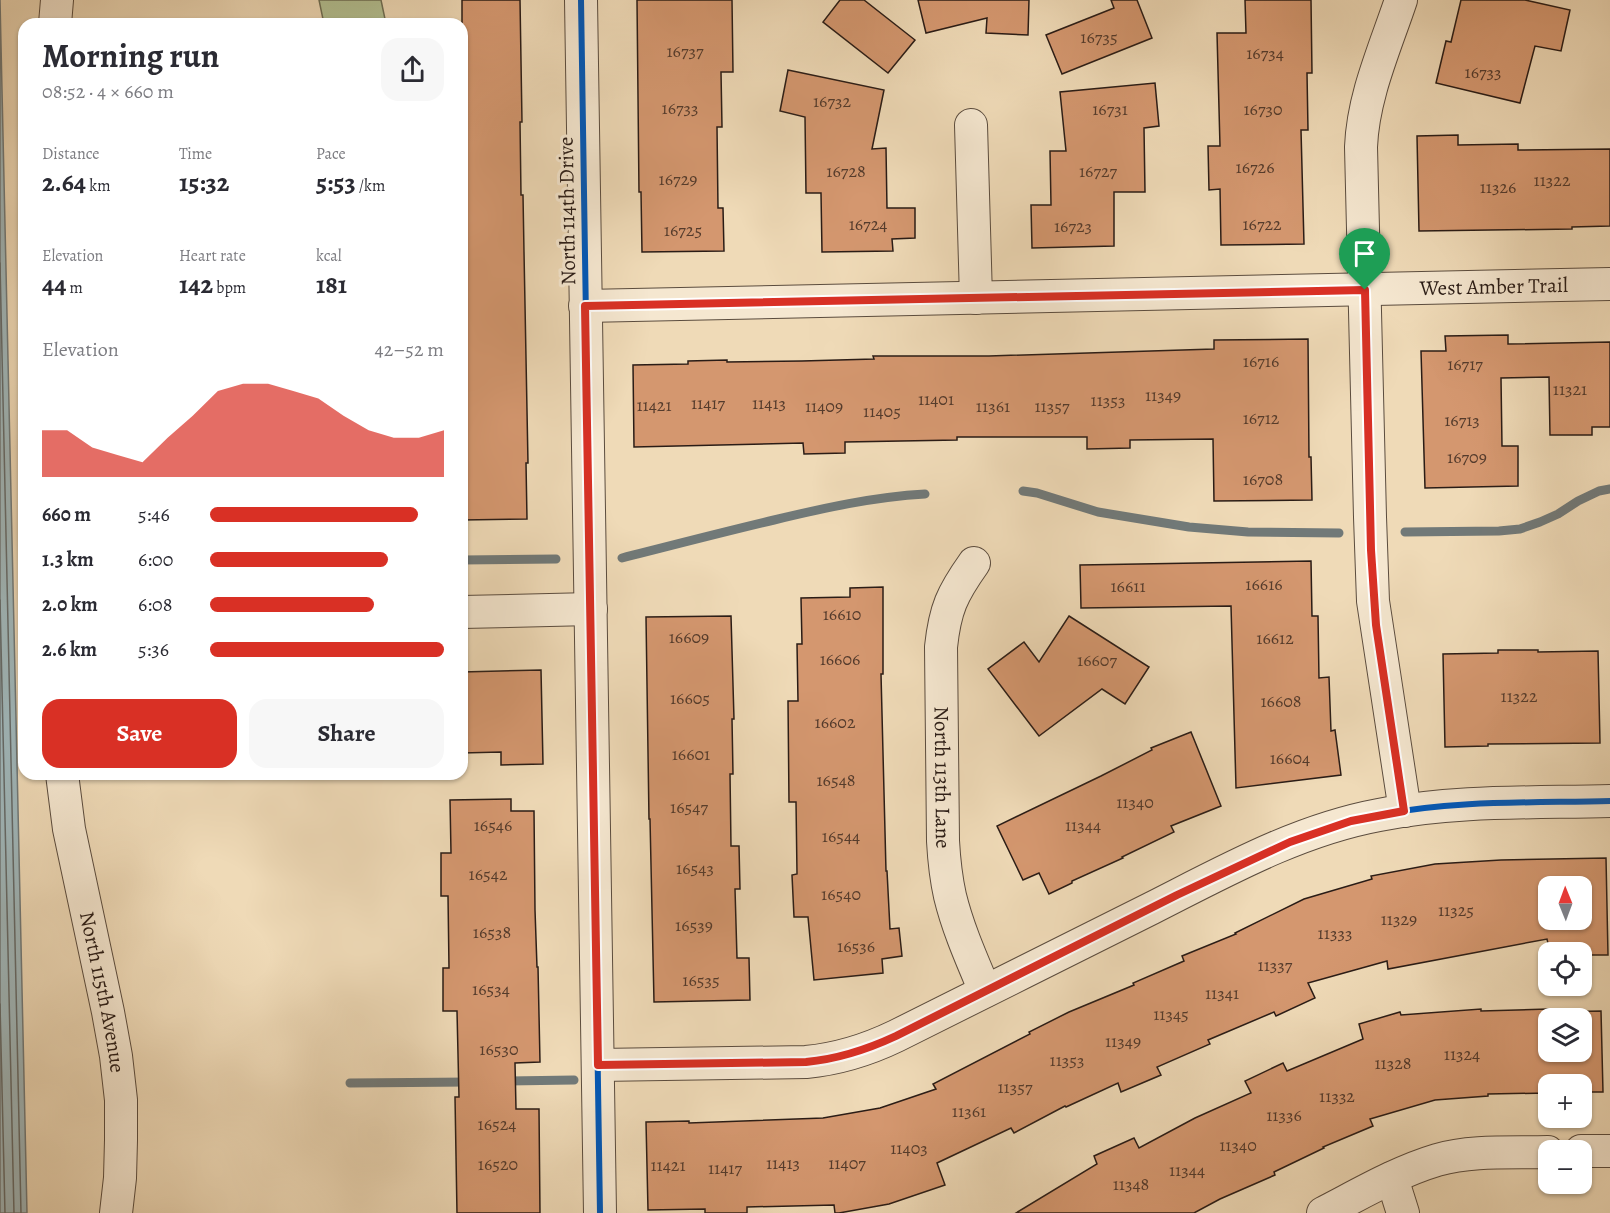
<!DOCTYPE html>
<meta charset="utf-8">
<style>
:root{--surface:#fff;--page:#f7f7f7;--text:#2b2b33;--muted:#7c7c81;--accent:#d93025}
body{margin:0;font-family:Alegreya,serif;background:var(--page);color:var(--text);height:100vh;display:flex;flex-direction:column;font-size:22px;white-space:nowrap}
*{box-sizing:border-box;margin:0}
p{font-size:20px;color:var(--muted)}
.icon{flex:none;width:33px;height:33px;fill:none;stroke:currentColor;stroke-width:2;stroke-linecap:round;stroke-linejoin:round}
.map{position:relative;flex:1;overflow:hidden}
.details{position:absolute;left:18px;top:18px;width:450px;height:762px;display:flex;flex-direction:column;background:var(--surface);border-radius:18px;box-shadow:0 2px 4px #0004}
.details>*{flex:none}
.needle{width:39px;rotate:359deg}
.fabs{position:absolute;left:1538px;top:876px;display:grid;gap:12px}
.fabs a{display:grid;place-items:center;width:54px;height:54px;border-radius:12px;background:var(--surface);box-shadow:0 2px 4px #0004;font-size:30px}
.pin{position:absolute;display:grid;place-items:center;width:51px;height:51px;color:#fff;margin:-62px -26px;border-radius:50% 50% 50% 0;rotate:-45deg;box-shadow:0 0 6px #0007}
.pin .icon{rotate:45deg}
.round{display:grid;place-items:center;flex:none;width:63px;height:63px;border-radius:18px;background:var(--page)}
.headline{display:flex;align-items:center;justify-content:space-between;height:102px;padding:0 24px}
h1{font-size:33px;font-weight:700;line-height:45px}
.metrics{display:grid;grid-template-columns:repeat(3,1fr);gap:9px;height:102px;padding:6px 24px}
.metrics div{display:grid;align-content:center}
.metrics b{font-size:26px;font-weight:700}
.metrics small{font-size:16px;font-weight:400}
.metrics p{font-size:16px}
.chart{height:168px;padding:12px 24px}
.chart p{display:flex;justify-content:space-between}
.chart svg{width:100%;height:108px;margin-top:6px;fill:var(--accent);opacity:.7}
.primary-button{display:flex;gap:12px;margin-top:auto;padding:12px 24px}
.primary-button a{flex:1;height:69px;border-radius:18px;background:var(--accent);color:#fff;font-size:24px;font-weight:700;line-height:69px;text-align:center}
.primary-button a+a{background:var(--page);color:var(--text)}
ul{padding:0 24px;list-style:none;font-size:20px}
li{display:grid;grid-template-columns:96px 72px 1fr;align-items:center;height:45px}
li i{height:15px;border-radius:8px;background:var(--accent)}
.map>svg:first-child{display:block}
.green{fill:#b3c193;stroke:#6e6e54;stroke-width:1.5}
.water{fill:#a0b7ba;stroke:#717978;stroke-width:1.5}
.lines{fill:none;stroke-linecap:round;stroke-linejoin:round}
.shore{stroke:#656a68;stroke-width:1.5}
.stream{stroke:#717978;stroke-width:9}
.building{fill:#d4976f;stroke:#2a1c16;stroke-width:1.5;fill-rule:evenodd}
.street-casing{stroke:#5b4c3e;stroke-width:34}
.street{stroke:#f5e7d0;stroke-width:32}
.cycleway-casing{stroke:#f5e7d0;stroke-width:10}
.cycleway{stroke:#0057b8;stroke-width:6}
.route-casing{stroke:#fff;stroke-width:12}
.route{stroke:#d93025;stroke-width:8}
.labels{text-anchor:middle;stroke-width:6;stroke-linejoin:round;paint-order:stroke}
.number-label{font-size:18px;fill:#543b2c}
.street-label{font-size:21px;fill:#2a1c16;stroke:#f5e7d0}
</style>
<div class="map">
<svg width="1610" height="1213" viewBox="0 0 1610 1213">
<rect width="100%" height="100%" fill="#efdab7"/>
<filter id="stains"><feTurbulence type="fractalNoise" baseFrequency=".00333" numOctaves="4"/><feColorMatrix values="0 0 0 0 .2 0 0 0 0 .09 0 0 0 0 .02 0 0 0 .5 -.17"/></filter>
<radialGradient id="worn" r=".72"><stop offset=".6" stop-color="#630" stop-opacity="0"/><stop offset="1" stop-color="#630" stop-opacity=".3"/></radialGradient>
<path class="green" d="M319 0H381L385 19 384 24H324Z"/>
<path class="water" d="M0 0 27 1213H0Z"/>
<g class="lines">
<g class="shore">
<path d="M0 263 21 1213"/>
<path d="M0 600 14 1213"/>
<path d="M0 1004 5 1213"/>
</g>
<g class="stream">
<path d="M1023 491 1037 493 1098 512 1189 527 1248 532 1339 533"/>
<path d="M1405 532 1499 531 1520 529 1540 522 1558 514 1578 501 1599 491 1610 489"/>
<path d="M622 558C673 545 723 532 774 520 824 508 873 497 925 494"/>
<path d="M462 560 556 559"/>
<path d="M504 1081 574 1080"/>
<path d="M350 1083 470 1082"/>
</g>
</g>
<g class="building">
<path d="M462 0H520L522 122H520L521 195H523L524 252 528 463H526L527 519 462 520Z"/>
<path d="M637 0H732L733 72H721L722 127H717L718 208H723L724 251 642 252 641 192H639Z"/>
<path d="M840 0H864L915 40 888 73 823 22Z"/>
<path d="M918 0H1029L1028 35 986 33 987 18 926 33Z"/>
<path d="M1111 0H1137L1152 38 1062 74 1046 35 1114 8Z"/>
<path d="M1245 0H1311L1312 73H1307L1308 130H1301L1304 244 1221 245 1220 189 1209 190 1208 146H1220L1217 33H1246Z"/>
<path d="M1461 0H1525L1570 10 1561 51 1535 46 1520 103 1436 83 1446 41 1451 42Z"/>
<path d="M788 70 884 90 872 149 886 148 887 208H915V238L892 239 893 251 822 252 821 193H806L805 117 780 111Z"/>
<path d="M1155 83 1159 126 1144 128 1145 192H1114V246L1032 248 1031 205H1051L1050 151H1066L1060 92Z"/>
<path d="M1458 135V145L1518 144V150L1610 149V226L1572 227V229L1419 231 1417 136Z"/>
<path d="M1508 335V344L1610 342V427H1592V435H1550L1549 377 1501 378 1502 446H1518V486L1425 488 1421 351H1446L1445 336Z"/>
<path d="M1308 339 1309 457H1311L1312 500 1214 501 1213 439 1130 440V448L1087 449V437H957V440L845 442V453L804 454 803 443 634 447 633 365 688 364V361L727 360V362L802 361 874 359 873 356H989L1214 349V340Z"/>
<path d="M1311 561 1312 616H1318L1319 678 1329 677 1331 731 1335 730 1341 775 1236 788 1231 606 1081 608 1080 565Z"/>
<path d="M883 587V674H881L886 871H887L890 929 899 928 902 956 882 959 883 973 814 980 808 917H794L792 875 797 874 796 802H789L788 701H798L797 644H802L801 598 850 597V588Z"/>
<path d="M731 616 734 719H732L733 774H730L731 846H739L740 889H735L737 958H749L750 1000 654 1002 650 819H649L646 617Z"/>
<path d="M1069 616 1149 667 1125 704 1102 689 1039 736 988 669 1024 642 1039 662Z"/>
<path d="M1498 650H1538V652L1598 651 1600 743 1488 744V746L1445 747 1443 654 1498 653Z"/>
<path d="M541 670 543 764 501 765V752L462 753V672Z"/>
<path d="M1191 732 1221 806 1171 826 1174 832 1122 857 1123 858 1072 881V883L1049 894 1039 873 1023 880 997 826 1101 776 1152 750 1151 748Z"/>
<path d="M511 799V811H534L535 910 537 967H538L540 1062 515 1063 516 1109H539L540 1213H457L455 1097H459L457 1011H443V968H449L448 896H441V853H451L450 800Z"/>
<path d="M1606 858 1608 955H1581V952H1550L1547 939 1388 969 1387 961 1308 983 1315 998 1276 1016 1274 1012 1208 1040 1210 1044 1157 1067 1161 1075 1121 1092 1118 1083 1066 1107 1065 1106 1014 1133 1011 1128 937 1163 945 1185 889 1204 839 1213H835L834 1205 747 1207V1213H705V1209L648 1210 646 1122 689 1121V1123L823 1118 880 1108 936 1089 933 1084 1030 1034 1029 1032 1069 1012 1134 985 1133 983 1184 961 1182 956 1236 934 1235 933 1304 899 1372 879 1371 876 1435 864 1501 860ZM1548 886H1581V920H1548Z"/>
<path d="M1481 1009V1011L1548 1009 1549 1012 1601 1011 1603 1092H1581V1084H1548V1093L1488 1094V1096L1435 1100 1370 1119 1373 1126 1323 1147 1324 1148 1274 1172 1275 1175 1220 1199 1194 1213H1016L1097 1164 1094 1156 1134 1138 1139 1148 1195 1118 1251 1093 1245 1081 1283 1063 1287 1071 1363 1039 1359 1024 1400 1012 1401 1015ZM1548 1018H1581V1052H1548Z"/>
</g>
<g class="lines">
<defs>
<g id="street">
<path d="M581 0 600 1213"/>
<path d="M1401 0C1385 48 1363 96 1361 147L1370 517 1373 601 1405 811"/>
<path d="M55 24 57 0"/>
<path d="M971 125 976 298"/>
<path id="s1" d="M585 306 1610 284"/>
<path id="s2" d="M974 563C952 594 945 609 941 647L943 841C944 859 946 878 950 896 958 929 972 960 985 991"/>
<path d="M462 612 591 609"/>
<path id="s3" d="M62 774 69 829 108 1012 116 1056 121 1100V1140L120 1178 116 1213"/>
<path d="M598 1065 806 1062C838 1059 867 1050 896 1036 981 993 1067 951 1152 908 1225 871 1298 830 1379 815 1454 800 1533 803 1610 801"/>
<path d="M1581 1151H1610"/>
<path d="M1392 1178 1403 1213"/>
<path d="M1323 1213C1360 1194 1397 1172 1437 1160 1472 1150 1511 1153 1548 1152"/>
</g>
</defs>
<use href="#street" class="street-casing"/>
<use href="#street" class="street"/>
<defs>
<g id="cycleway">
<path d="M581 0 600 1213"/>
<path d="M598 1065 806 1062C838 1059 867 1050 896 1036 981 993 1067 951 1152 908 1225 871 1298 830 1379 815 1454 800 1533 803 1610 801"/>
</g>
</defs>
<use href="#cycleway" class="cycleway-casing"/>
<use href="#cycleway" class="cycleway"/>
</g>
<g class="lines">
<defs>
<path id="route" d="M1365 290 1371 550 1376 625 1404 811 1351 821 1290 842 1177 895 896 1036C866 1050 838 1059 806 1062L598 1065 585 306Z"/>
</defs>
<use href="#route" class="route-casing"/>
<use href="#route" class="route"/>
</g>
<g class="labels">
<g class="number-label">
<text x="1099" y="43">16735</text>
<text x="685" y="57">16737</text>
<text x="1265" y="59">16734</text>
<text x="1483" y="78">16733</text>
<text x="832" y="107">16732</text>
<text x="680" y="114">16733</text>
<text x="1110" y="115">16731</text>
<text x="1263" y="115">16730</text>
<text x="1255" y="173">16726</text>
<text x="846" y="177">16728</text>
<text x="1098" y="177">16727</text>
<text x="678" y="185">16729</text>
<text x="1552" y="186">11322</text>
<text x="1498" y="193">11326</text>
<text x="868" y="230">16724</text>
<text x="1262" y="230">16722</text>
<text x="1073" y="232">16723</text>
<text x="683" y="236">16725</text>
<text x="1261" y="367">16716</text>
<text x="1465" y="370">16717</text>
<text x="1570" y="395">11321</text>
<text x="1163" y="401">11349</text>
<text x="936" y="405">11401</text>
<text x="1108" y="406">11353</text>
<text x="708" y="409">11417</text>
<text x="769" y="409">11413</text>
<text x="654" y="411">11421</text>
<text x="824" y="412">11409</text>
<text x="993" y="412">11361</text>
<text x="1052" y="412">11357</text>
<text x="882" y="417">11405</text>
<text x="1261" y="424">16712</text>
<text x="1462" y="426">16713</text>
<text x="1467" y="463">16709</text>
<text x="1263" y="485">16708</text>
<text x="1264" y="590">16616</text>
<text x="1128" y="592">16611</text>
<text x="842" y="620">16610</text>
<text x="689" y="643">16609</text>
<text x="1275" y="644">16612</text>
<text x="840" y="665">16606</text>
<text x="1097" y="666">16607</text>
<text x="1519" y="702">11322</text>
<text x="690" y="704">16605</text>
<text x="1281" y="707">16608</text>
<text x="835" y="728">16602</text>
<text x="691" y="760">16601</text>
<text x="1290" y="764">16604</text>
<text x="836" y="786">16548</text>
<text x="1135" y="808">11340</text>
<text x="689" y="813">16547</text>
<text x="493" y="831">16546</text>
<text x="1083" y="831">11344</text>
<text x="841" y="842">16544</text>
<text x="695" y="874">16543</text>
<text x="488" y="880">16542</text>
<text x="841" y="900">16540</text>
<text x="1456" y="916">11325</text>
<text x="1399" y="925">11329</text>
<text x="694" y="931">16539</text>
<text x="492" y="938">16538</text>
<text x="1335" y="939">11333</text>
<text x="856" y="952">16536</text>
<text x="1275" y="971">11337</text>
<text x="701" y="986">16535</text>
<text x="491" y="995">16534</text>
<text x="1222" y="999">11341</text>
<text x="1171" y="1020">11345</text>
<text x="1123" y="1047">11349</text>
<text x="499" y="1055">16530</text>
<text x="1462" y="1060">11324</text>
<text x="1067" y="1066">11353</text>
<text x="1393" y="1069">11328</text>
<text x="1015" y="1093">11357</text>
<text x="1337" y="1102">11332</text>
<text x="969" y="1117">11361</text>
<text x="1284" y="1121">11336</text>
<text x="497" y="1130">16524</text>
<text x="1238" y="1151">11340</text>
<text x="909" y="1154">11403</text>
<text x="783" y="1169">11413</text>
<text x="847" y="1169">11407</text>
<text x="498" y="1170">16520</text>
<text x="668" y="1171">11421</text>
<text x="725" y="1174">11417</text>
<text x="1187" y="1176">11344</text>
<text x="1131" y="1190">11348</text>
</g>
<g class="street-label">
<text transform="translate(567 211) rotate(-91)" y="7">North 114th Drive</text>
<text dy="7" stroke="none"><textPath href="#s1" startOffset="909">West Amber Trail</textPath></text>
<text dy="7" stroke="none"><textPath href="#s2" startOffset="222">North 113th Lane</textPath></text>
<text dy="7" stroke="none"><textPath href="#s3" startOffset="222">North 115th Avenue</textPath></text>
</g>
</g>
<rect width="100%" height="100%" filter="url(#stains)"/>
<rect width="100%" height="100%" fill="url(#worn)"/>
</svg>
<div class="fabs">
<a><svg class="needle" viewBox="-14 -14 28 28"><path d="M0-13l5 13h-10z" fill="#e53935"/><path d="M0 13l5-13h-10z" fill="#7c7c81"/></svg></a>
<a><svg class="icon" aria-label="locate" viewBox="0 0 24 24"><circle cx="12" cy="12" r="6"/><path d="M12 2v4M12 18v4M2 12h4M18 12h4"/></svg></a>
<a><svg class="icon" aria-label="layers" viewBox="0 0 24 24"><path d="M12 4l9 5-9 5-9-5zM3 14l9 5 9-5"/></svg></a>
<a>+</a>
<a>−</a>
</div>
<div class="pin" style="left:1365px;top:290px;background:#1e9e55"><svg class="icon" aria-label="arrive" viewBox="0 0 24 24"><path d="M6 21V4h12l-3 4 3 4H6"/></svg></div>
<section class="details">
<div class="headline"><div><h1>Morning run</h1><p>08:52 · 4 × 660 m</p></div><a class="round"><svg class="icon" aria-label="share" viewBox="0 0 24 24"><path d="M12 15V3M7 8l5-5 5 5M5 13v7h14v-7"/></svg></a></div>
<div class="metrics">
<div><p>Distance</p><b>2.64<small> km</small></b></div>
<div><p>Time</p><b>15:32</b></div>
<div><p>Pace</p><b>5:53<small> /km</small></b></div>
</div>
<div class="metrics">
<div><p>Elevation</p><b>44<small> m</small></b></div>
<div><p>Heart rate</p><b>142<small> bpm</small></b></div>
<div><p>kcal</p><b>181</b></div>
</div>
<div class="chart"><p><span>Elevation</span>42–52 m</p>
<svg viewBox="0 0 160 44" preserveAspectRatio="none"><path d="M0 44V25L10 25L20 32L30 35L40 38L50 28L60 19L70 9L80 6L90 6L100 9L110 12L120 19L130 25L140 28L150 28L160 25V44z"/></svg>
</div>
<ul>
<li><b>660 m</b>5:46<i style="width:89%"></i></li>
<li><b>1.3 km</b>6:00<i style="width:76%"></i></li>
<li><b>2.0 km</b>6:08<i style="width:70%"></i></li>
<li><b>2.6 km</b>5:36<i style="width:100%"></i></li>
</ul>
<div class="primary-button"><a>Save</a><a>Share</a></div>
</section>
</div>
